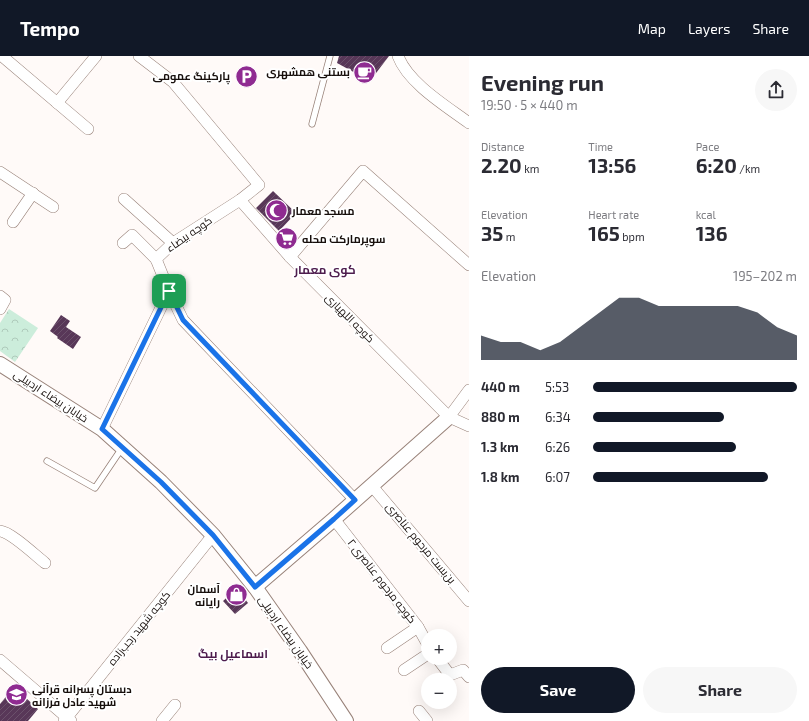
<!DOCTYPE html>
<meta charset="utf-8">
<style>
:root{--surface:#fff;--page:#f7f7f7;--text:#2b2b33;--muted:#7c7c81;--accent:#111827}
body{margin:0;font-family:"Exo 2",Cairo,sans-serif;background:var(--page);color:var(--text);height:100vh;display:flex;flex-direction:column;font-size:15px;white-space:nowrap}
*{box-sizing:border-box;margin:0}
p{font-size:13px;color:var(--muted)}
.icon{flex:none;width:22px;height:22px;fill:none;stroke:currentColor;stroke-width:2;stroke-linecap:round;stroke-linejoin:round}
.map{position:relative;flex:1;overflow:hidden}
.drawer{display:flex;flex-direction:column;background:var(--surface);width:340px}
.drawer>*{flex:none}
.fabs{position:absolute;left:421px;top:573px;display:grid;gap:8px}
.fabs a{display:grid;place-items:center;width:36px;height:36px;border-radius:50%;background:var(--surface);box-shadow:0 4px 16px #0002;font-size:20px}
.pin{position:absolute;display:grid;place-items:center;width:34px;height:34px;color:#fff;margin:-17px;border-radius:8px;box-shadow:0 2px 6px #0006}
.round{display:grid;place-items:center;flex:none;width:42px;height:42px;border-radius:21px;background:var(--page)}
.head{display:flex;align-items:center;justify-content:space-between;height:68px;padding:0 12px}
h1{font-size:22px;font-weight:700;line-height:30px}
.metrics{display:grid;grid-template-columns:repeat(3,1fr);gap:6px;height:68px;padding:4px 12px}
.metrics div{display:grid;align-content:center}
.metrics b{font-size:20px;font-weight:700}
.metrics small{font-size:11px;font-weight:400}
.metrics p{font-size:11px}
.chart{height:112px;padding:8px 12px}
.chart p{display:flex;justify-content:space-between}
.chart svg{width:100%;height:72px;margin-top:4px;fill:var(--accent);opacity:.7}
.primary-button{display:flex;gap:8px;margin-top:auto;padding:8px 12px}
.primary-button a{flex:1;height:46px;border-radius:24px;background:var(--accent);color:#fff;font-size:16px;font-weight:700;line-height:46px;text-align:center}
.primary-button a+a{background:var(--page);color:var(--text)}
ul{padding:0 12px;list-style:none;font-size:13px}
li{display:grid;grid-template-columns:64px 48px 1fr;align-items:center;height:30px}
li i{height:10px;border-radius:5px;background:var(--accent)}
header{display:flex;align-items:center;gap:24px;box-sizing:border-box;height:56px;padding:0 20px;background:var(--accent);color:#fff}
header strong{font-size:19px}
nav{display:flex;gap:22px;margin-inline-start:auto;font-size:14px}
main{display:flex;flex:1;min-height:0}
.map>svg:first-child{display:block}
.park{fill:url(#park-crowns)}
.building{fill:url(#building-hatch)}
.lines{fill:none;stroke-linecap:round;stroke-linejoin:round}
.service-casing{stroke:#988279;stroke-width:7}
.minor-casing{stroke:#988279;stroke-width:12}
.tertiary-casing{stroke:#988279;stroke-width:16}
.service{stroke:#fff;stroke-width:5.5}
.minor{stroke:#fff;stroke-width:11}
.tertiary{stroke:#fff;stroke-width:14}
.route-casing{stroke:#fff;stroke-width:8}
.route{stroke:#1a73e8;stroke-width:5}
.labels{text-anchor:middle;stroke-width:4;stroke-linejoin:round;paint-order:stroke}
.poi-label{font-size:11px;font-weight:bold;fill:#170f0c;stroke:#fff;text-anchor:end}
.street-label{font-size:11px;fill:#170f0c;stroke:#fff}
.neighbourhood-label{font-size:12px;font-weight:bold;fill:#4d1d4e;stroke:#fff}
</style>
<header>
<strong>Tempo</strong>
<nav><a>Map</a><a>Layers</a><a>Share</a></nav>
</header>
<main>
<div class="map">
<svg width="469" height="665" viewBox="0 0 469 665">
<defs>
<pattern id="park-crowns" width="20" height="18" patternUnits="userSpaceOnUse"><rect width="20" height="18" fill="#cceddb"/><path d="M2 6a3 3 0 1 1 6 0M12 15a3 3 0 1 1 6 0" fill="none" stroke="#aecabb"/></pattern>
<pattern id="building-hatch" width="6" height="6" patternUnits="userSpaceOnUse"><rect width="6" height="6" fill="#583758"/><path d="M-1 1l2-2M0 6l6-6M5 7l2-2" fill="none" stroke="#6b516b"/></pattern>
</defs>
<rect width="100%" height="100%" fill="#fffaf8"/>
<path class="park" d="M9 253 38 272 15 306 0 295V267Z"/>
<g class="building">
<path d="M339 0H389L370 25 337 7Z"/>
<path d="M273 135 296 157 279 175 256 152Z"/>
<path d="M61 259 70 265 66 271 81 281 73 293 57 282 58 281 50 275Z"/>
<path d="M237 532 248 547 235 558 223 545Z"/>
<path d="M14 631 38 653 28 665H0V648Z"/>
</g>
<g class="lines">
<defs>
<g id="service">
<path d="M312 68 330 0"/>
<path d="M47 405 95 432 122 392"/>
</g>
<g id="minor">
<path d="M2 0 88 73"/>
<path d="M398 0C408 27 446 50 469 67"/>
<path d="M57 47 96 0"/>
<path d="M0 116 53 151"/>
<path d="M124 143 173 187"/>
<path d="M240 144 290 201 449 361 469 370"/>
<path d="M13 166 33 137"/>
<path d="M123 187 132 179 156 203"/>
<path d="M290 201 363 115 469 209"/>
<path d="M169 235 183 264 355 444"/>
<path d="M0 240 5 244 0 253"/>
<path d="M449 361 469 334"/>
<path d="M102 373 169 235 156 203 173 187 240 144 259 129 173 26 139 0"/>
<path d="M372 430 469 545"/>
<path d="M334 463 418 571 428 589"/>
<path d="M0 475C11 476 36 500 45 507"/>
<path d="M387 592 418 571"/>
<path d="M437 602 450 619 463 614 469 621"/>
<path d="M0 604 71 665"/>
<path d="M404 614 428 598"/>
<path d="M419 655 427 665"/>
<path d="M64 665 213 479"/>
<path d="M162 665 175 649"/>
</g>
<g id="tertiary">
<path d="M0 308 102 373 161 426 213 479 255 531 300 595 346 665"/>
<path d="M255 531 334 463 449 361"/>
</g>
</defs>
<use href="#service" class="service-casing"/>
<use href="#minor" class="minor-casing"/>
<use href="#tertiary" class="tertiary-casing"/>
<use href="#service" class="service"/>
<use href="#minor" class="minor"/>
<use href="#tertiary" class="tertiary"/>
</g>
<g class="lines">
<defs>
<path id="route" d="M169 235 183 264 355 444 334 463 255 531 213 479 161 426 102 373Z"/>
</defs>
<use href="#route" class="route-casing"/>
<use href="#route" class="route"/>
</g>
<defs>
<symbol id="cafe-disc" viewBox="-11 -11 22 22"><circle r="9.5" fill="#8f2b91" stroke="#fff"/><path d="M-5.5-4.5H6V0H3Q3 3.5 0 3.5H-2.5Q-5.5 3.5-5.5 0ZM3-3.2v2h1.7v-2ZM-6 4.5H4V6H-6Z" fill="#fff"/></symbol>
<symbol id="parking-disc" viewBox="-11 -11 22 22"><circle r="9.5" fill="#8f2b91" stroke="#fff"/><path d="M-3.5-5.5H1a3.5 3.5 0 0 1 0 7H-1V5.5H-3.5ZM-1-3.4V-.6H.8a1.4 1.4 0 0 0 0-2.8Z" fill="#fff"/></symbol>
<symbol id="mosque-disc" viewBox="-11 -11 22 22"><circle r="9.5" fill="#8f2b91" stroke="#fff"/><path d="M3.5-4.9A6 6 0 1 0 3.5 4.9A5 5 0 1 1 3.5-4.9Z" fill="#fff"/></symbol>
<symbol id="supermarket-disc" viewBox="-11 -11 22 22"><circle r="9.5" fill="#8f2b91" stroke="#fff"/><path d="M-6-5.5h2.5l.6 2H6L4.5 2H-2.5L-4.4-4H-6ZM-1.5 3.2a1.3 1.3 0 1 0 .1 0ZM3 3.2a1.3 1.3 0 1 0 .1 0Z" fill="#fff"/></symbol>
<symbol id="shop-disc" viewBox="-11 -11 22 22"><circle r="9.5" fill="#8f2b91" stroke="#fff"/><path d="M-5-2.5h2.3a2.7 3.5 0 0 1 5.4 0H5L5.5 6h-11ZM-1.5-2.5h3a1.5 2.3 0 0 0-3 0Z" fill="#fff"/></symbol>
<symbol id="school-disc" viewBox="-11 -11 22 22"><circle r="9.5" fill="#8f2b91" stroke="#fff"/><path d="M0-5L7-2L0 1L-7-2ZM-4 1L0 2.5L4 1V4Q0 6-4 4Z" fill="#fff"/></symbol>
</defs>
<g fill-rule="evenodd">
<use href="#cafe-disc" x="352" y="4" width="25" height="25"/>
<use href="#parking-disc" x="234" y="8" width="25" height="25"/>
<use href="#mosque-disc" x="264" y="142" width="25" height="25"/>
<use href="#supermarket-disc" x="274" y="170" width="25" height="25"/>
<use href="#shop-disc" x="224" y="526" width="25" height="25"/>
<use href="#school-disc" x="4" y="626" width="25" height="25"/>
</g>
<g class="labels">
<g class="poi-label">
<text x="350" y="20">بستنی همشهری</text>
<text x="230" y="24">پارکینگ عمومی</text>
<text x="292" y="159" text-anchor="start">مسجد معمار</text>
<text x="302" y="187" text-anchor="start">سوپرمارکت محله</text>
<text x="220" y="537">آسمان<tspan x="220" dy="13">رایانه</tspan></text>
<text x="32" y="637" text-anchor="start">دبستان پسرانه قرآنی<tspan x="32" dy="13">شهید عادل فرزانه</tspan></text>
</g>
<g class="street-label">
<text transform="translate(189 178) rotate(-35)" y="4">کوچه بیضاء</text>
<text transform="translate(350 262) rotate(45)" y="4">کوچه اللهیاری</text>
<text transform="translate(51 340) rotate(33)" y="4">خیابان بیضاء اردبیلی</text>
<text transform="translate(421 487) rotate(50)" y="4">بن‌بست مرحوم عناصری</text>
<text transform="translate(382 525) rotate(52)" y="4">کوچه مرحوم عناصری ۲</text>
<text transform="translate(139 572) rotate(-51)" y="4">کوچه شهید رجب‌زاده</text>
<text transform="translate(286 576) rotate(55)" y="4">خیابان بیضاء اردبیلی</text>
</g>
<g class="neighbourhood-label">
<text x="325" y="218">کوی معمار</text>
<text x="233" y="602">اسماعیل بیگ</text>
</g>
</g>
</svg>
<div class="fabs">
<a>+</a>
<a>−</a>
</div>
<div class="pin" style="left:169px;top:235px;background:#1e9e55"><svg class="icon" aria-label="arrive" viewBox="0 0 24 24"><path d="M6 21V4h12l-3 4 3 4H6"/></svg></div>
</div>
<section class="drawer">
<div class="head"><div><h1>Evening run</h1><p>19:50 · 5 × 440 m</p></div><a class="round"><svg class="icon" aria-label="share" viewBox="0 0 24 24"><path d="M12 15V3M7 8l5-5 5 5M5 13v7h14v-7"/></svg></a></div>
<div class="metrics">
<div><p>Distance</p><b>2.20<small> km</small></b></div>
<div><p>Time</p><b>13:56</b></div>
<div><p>Pace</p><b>6:20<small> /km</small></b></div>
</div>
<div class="metrics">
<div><p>Elevation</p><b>35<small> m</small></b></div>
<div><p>Heart rate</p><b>165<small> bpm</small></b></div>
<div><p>kcal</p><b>136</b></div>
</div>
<div class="chart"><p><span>Elevation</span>195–202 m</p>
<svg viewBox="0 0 160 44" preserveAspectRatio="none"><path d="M0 44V29L10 33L20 33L30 38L40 33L50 24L60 15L70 6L80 6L90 11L100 11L110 11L120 11L130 11L140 15L150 24L160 29V44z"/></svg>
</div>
<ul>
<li><b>440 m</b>5:53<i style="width:100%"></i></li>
<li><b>880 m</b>6:34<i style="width:64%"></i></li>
<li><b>1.3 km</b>6:26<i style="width:70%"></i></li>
<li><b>1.8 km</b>6:07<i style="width:86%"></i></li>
</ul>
<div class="primary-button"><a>Save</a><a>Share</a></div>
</section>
</main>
